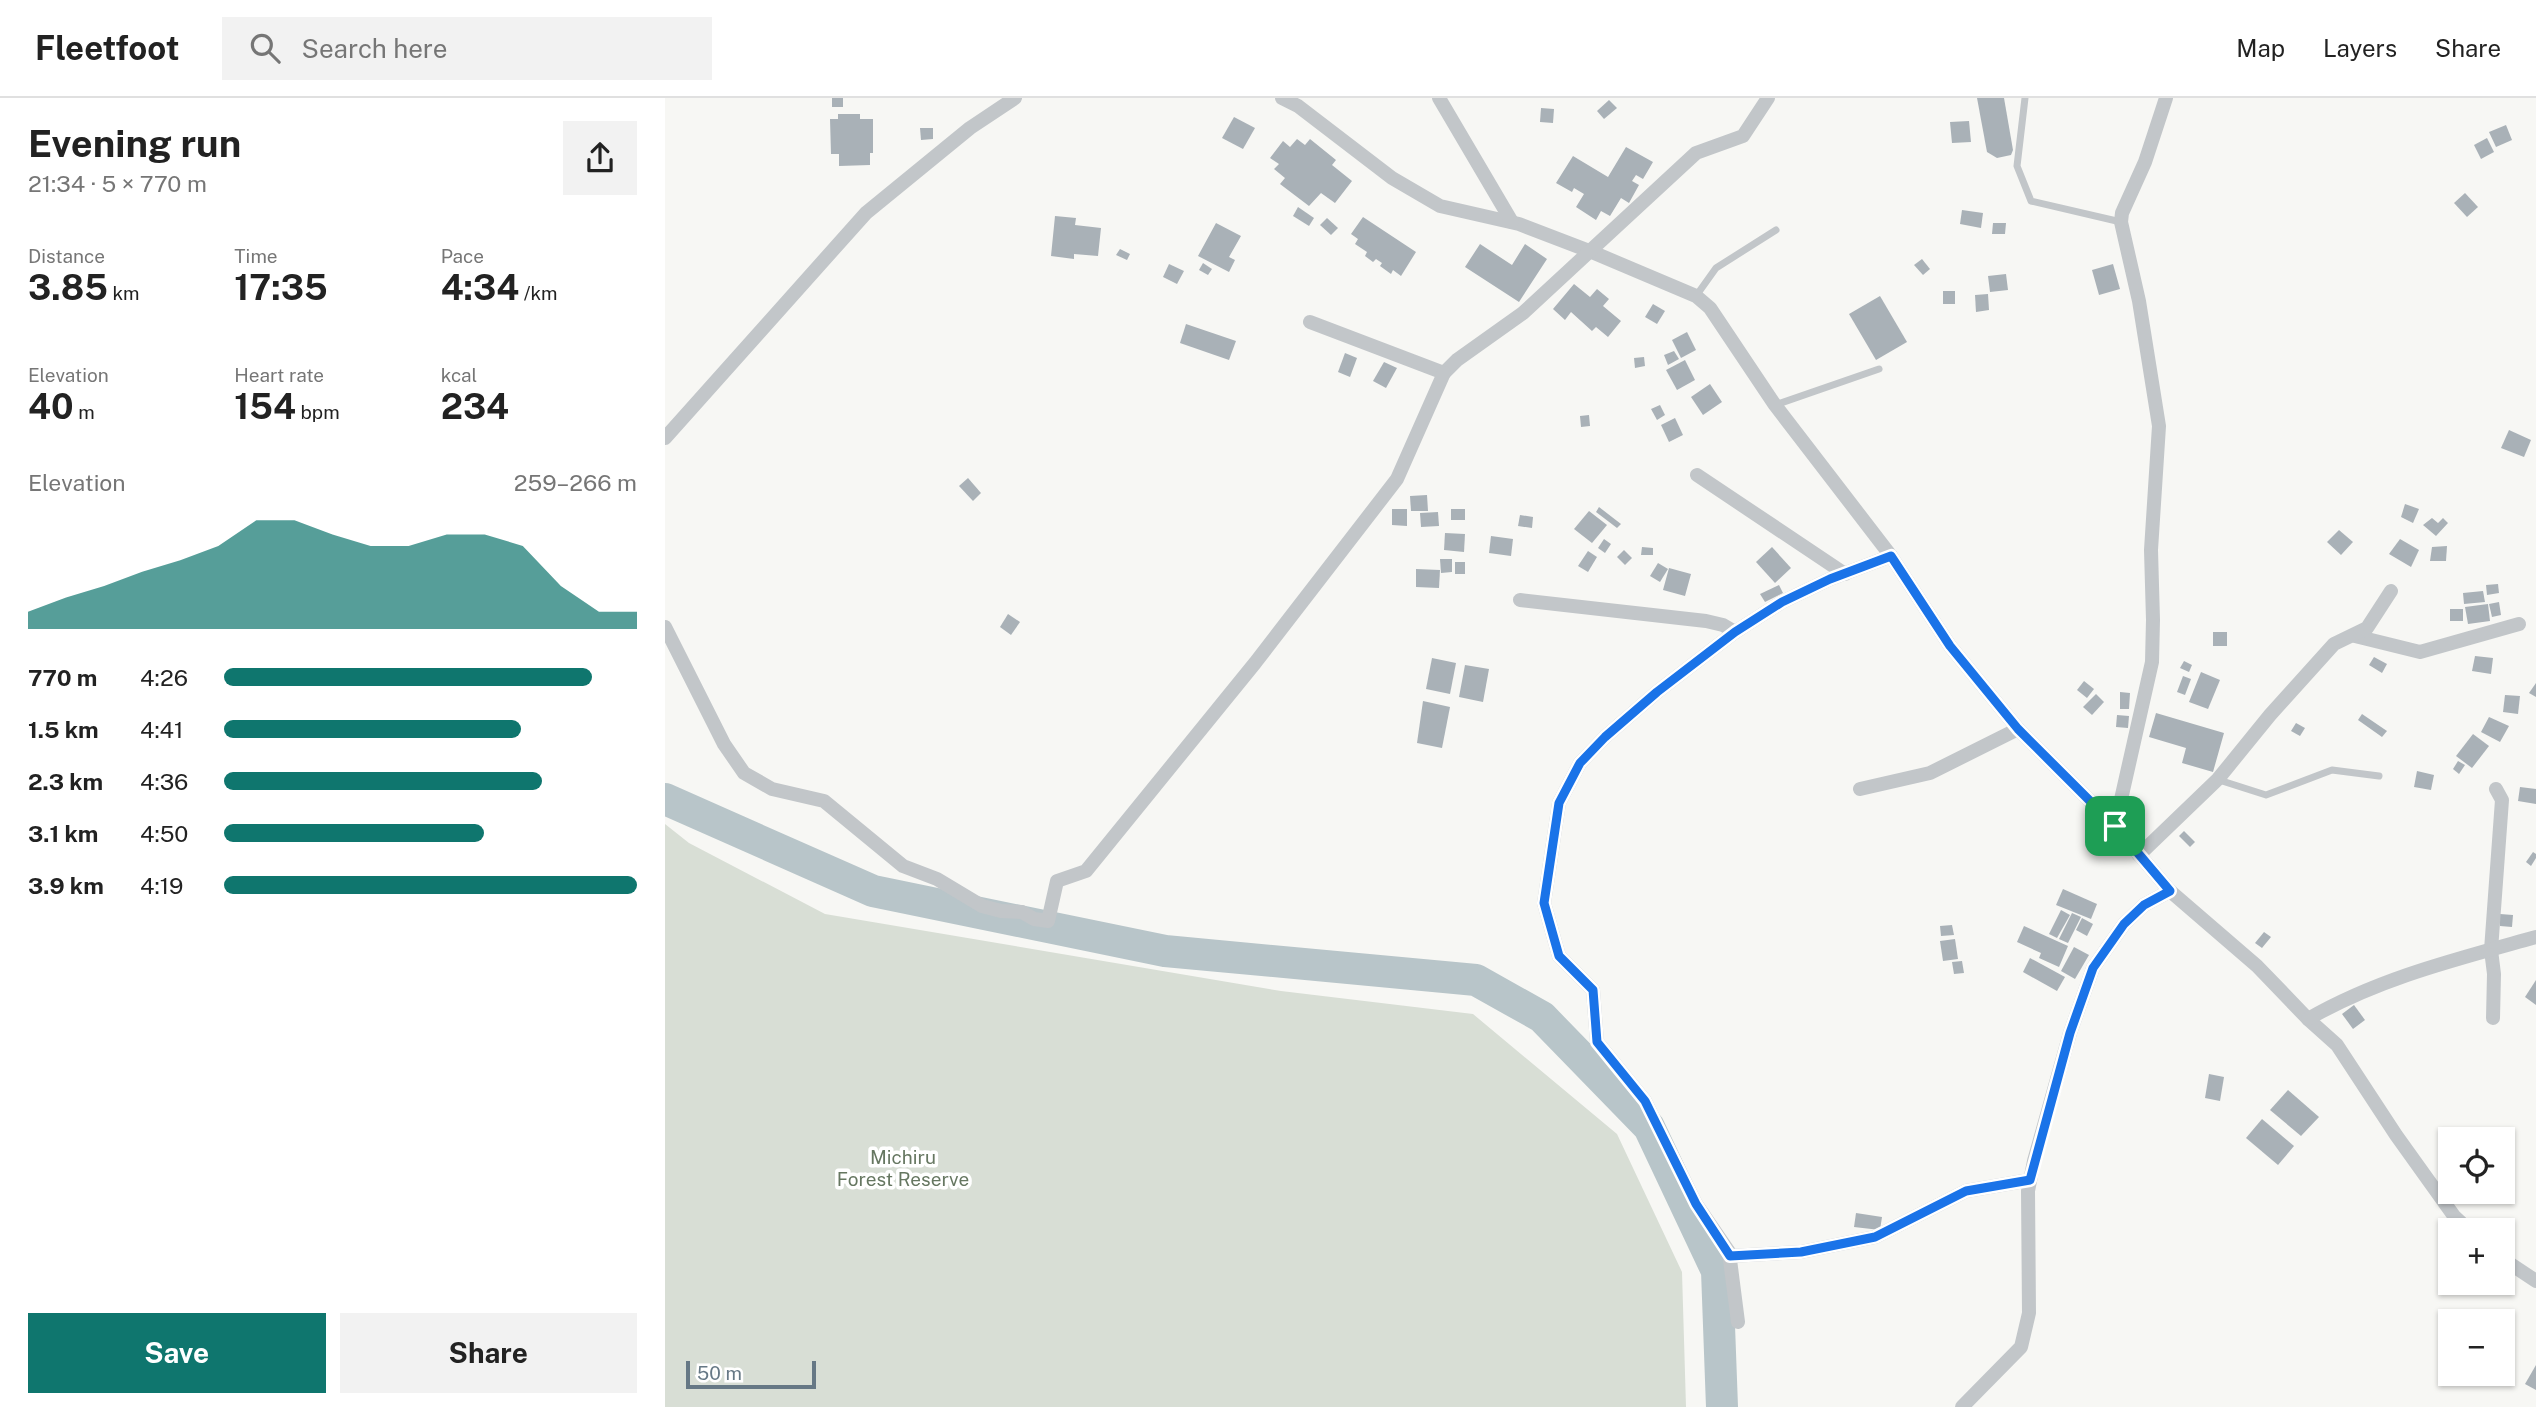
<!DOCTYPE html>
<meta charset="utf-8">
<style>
:root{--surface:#fff;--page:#f2f2f2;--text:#222;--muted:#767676;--line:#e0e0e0;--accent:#0f766e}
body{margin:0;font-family:"Public Sans",sans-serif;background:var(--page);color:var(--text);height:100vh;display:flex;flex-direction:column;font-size:26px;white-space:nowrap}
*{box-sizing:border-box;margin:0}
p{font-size:23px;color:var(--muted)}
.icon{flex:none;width:38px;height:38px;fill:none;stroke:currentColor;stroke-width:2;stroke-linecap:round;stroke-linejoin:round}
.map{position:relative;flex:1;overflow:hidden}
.sheet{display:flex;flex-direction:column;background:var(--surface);width:665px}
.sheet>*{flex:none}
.controls{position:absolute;left:1773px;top:1029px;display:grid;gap:14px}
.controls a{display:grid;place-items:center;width:77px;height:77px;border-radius:0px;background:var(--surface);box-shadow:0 2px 5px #0004;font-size:35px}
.scale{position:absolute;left:21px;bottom:18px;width:130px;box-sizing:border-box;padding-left:7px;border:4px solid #667885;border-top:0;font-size:19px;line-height:24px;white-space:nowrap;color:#667885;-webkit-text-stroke:5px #fff;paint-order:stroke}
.pin{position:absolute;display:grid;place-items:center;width:60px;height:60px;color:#fff;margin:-30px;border-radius:14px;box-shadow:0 4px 10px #0006}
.round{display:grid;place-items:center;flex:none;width:74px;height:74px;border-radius:0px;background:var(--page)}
.headline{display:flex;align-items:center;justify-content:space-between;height:119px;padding:0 28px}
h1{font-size:38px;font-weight:700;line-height:52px}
.figures{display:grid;grid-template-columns:repeat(3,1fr);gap:10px;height:119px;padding:7px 28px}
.figures div{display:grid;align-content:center}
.figures b{font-size:35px;font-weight:700}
.figures small{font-size:19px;font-weight:400}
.figures p{font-size:19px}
.chart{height:196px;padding:14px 28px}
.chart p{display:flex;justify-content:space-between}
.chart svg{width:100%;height:126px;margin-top:7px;fill:var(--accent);opacity:.7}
.cta{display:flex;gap:14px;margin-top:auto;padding:14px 28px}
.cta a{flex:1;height:80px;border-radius:0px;background:var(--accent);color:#fff;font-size:28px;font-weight:700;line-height:80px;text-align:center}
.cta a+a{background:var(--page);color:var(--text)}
ul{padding:0 28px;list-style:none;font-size:23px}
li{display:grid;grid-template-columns:112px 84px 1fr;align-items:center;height:52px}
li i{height:18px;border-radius:9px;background:var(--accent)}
header{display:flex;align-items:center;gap:42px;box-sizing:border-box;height:98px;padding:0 35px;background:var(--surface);border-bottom:2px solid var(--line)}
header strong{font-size:33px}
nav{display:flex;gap:38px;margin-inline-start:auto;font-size:24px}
.search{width:490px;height:63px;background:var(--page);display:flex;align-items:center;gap:18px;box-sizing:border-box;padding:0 24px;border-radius:0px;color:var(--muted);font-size:26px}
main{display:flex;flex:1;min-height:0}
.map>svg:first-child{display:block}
.green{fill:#d8ded5}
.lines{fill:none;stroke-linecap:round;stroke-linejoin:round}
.river{stroke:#b8c5c9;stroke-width:32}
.building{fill:#a9b1b7}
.lane{stroke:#c2c6c9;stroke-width:7}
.street{stroke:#c2c6c9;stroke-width:14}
.route-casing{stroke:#fff;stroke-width:14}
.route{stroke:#1a73e8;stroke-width:9}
.labels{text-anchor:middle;stroke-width:7;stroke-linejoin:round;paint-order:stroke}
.park-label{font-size:19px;fill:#667761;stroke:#fff}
</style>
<header>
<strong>Fleetfoot</strong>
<div class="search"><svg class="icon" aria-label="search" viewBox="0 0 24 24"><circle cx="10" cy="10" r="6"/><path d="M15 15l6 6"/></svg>Search here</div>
<nav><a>Map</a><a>Layers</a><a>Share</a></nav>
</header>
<main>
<section class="sheet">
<div class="headline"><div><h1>Evening run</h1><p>21:34 · 5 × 770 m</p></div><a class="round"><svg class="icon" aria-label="share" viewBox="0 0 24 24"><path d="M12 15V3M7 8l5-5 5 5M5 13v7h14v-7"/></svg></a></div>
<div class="figures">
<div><p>Distance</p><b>3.85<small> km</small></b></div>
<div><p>Time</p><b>17:35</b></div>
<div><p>Pace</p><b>4:34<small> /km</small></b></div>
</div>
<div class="figures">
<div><p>Elevation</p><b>40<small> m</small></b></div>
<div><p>Heart rate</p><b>154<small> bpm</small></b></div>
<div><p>kcal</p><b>234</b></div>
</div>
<div class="chart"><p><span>Elevation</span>259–266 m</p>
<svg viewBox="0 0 160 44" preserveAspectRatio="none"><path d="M0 44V38L10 33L20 29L30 24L40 20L50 15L60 6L70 6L80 11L90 15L100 15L110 11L120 11L130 15L140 29L150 38L160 38V44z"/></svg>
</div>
<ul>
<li><b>770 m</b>4:26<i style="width:89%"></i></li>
<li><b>1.5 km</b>4:41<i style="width:72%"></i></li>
<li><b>2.3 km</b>4:36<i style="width:77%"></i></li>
<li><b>3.1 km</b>4:50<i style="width:63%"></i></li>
<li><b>3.9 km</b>4:19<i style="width:100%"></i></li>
</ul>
<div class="cta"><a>Save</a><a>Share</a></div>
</section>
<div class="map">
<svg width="1871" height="1309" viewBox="0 0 1871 1309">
<rect width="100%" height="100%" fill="#f7f7f4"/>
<path class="green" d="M0 726 24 745 160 816 616 893 808 916 952 1036 1017 1174 1021 1309H0Z"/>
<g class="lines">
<path class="river" d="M0 701 208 793 500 853 811 882 877 919 984 1029 1052 1173 1057 1309"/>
</g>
<g class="building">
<rect x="167" y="0" width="11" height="9"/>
<path d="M1312 0H1339L1348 52 1346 57 1332 60 1322 54Z"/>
<path d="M944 2 952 10 939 21 932 13Z"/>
<path d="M876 10 889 11 888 25 875 24Z"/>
<path d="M173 16H195V21H208V55H205V67L174 68V56H166L165 21H173Z"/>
<path d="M569 19 590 30 578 51 557 40Z"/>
<path d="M1304 23 1306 44 1287 45 1285 24Z"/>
<path d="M1841 27 1847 42 1831 49 1824 34Z"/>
<path d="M255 30H268V41L256 42Z"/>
<path d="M1822 40 1829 54 1816 61 1809 47Z"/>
<path d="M632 41 640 47 645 41 671 62 667 67 687 83 670 105 656 95 644 108 615 86 620 80 609 71 614 66 605 60 618 43 625 49Z"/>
<path d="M961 49 988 64 978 81 971 77 967 83 974 87 964 105 956 100 945 118 936 113 931 122 911 109 919 96 909 90 907 94 891 85 908 58 943 79Z"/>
<path d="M1800 95 1813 109 1802 119 1789 105Z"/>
<path d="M633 109 649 120 644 128 628 118Z"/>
<path d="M1297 112 1318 115 1316 130 1295 126Z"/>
<path d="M390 118 411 120 410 127 436 130 433 158 409 156V161L386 158Z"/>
<path d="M698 119 751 154 736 178 728 172 726 176 715 168 717 165 711 161 708 164 700 158 702 154 690 146 693 141 686 136Z"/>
<path d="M662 120 673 130 666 137 655 127Z"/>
<path d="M551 125 576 138 564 159 570 162 564 174 533 158Z"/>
<path d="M1328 125H1341L1340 136H1327Z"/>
<path d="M815 146 847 167 860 146 882 161 854 204 800 169Z"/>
<path d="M455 151 465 156 462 162 451 157Z"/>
<path d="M1257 161 1265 171 1258 177 1249 167Z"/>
<path d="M538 165 547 171 543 177 534 172Z"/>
<path d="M504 166 519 173 512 186 498 179Z"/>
<path d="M1448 166 1455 191 1434 197 1427 172Z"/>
<path d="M1341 176 1343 192 1325 194 1323 178Z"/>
<path d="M909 186 925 199 932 191 944 201 938 208 956 223 943 239 931 229 927 233 906 214 900 222 888 211Z"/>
<rect x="1278" y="193" width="12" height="13"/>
<path d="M1323 196 1324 212 1311 214 1310 197Z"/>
<path d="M1215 198 1242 244 1211 262 1184 216Z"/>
<path d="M988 206 1000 213 992 226 980 219Z"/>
<path d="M521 226 571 243 564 262 515 245Z"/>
<path d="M1022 234 1031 252 1016 260 1007 242Z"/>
<path d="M1009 253 1014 261 1003 267 999 257Z"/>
<path d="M680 255 692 260 685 279 673 274Z"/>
<path d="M979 259 980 268 970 270 969 260Z"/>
<path d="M1020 262 1030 282 1012 292 1001 272Z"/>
<path d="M719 264 732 270 721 290 708 283Z"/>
<path d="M1045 286 1057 304 1038 317 1026 299Z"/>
<path d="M995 307 1000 317 992 322 986 311Z"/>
<path d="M924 317 925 328 916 329 915 318Z"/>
<path d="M1010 320 1018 337 1004 344 996 327Z"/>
<path d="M1844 332 1866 342 1859 359 1836 350Z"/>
<path d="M303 380 316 395 308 403 294 388Z"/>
<path d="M762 397 763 413H746L745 398Z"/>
<path d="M1740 406 1754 411 1748 425 1736 419Z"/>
<path d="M934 409 956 426 952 430 931 414Z"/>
<path d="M727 411H742V428L727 427Z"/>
<rect x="786" y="411" width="14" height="11"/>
<path d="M924 413 942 427 927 445 909 431Z"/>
<path d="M773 414 774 428 756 429 755 415Z"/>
<path d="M855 417 868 419 867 430 853 428Z"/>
<path d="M1767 420 1773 425 1778 420 1783 425 1771 438 1758 427Z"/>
<path d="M1674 432 1688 444 1676 457 1662 444Z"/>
<path d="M780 435 800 436 799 454 779 452Z"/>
<path d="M826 438 848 441 846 458 824 455Z"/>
<path d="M939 441 946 446 940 455 933 450Z"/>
<path d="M1735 441 1754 452 1746 469 1724 456Z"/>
<path d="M1782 448 1781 463H1765L1767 449Z"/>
<path d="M977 449 988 450V457H976Z"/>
<path d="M1107 449 1126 470 1110 485 1091 464Z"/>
<path d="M959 452 967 460 960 467 952 459Z"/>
<path d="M923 453 932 459 923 474 913 468Z"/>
<path d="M775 461H787V474L776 475Z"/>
<rect x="790" y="464" width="10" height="12"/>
<path d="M993 465 1003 471 995 484 985 478Z"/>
<path d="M1004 470 1026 476 1020 498 998 492Z"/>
<path d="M751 471 775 472 774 490 751 489Z"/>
<path d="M1833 486 1834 495 1822 497 1821 487Z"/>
<path d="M1114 487 1118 495 1100 504 1095 496Z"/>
<path d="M1818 493 1820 504 1799 506 1798 495Z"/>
<path d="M1834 504 1836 517 1827 519 1824 506Z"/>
<path d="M1823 506 1825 523 1803 526 1800 509Z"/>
<rect x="1785" y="511" width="13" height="12"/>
<path d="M343 516 355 524 346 537 335 529Z"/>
<rect x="1548" y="534" width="14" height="14"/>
<path d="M1810 558 1828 560 1826 576 1807 573Z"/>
<path d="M1709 559 1722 566 1717 575 1704 567Z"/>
<path d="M767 560 791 565 785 596 761 591Z"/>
<path d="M1519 563 1527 567 1524 574 1515 570Z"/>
<path d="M800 567 824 571 818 604 794 599Z"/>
<path d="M1536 574 1555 582 1543 611 1524 604Z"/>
<path d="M1518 578 1526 581 1520 597 1512 594Z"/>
<path d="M1419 583 1429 591 1422 600 1412 592Z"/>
<path d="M1871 585V599L1864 595Z"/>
<path d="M1455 594 1465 595 1464 611H1455Z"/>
<path d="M1431 596 1439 604 1427 617 1418 609Z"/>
<path d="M1840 597 1855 598 1853 616 1838 614Z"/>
<path d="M758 603 785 609 777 650 752 645Z"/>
<path d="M1491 615 1559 635 1548 674 1517 665 1521 650 1484 639Z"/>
<path d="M1697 616 1722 633 1717 639 1693 622Z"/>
<path d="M1452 617 1464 618 1463 630 1451 629Z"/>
<path d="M1824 619 1844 628 1835 644 1816 634Z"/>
<path d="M1631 625 1640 630 1635 638 1626 633Z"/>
<path d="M1808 636 1824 648 1807 670 1791 658Z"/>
<path d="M1793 663 1800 667 1794 676 1788 671Z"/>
<path d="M1752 673 1769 677 1766 692 1749 689Z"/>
<path d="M1855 689 1871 691V706L1853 703Z"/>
<path d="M1519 733 1530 744 1525 749 1514 738Z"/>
<path d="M1868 754 1871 756V760L1866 768 1861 764Z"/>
<path d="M1398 791 1432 806 1426 821 1391 807Z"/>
<path d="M1396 812 1405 817 1392 840 1384 836Z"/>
<path d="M1407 815 1416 819 1403 845 1394 841Z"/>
<path d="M1835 816 1848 817 1847 829 1835 828Z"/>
<path d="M1417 820 1428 826 1422 838 1411 832Z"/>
<path d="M1287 827 1289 837 1276 838 1275 828Z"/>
<path d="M1359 828 1403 848 1394 869 1374 860 1376 855 1352 844Z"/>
<path d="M1599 834 1606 839 1597 850 1590 845Z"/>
<path d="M1290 841 1293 861 1278 863 1275 843Z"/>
<path d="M1409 849 1424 857 1410 881 1396 873Z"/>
<path d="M1365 860 1400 879 1392 893 1358 874Z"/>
<path d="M1297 863 1299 875 1289 876 1287 864Z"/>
<path d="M1871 882V907L1860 899Z"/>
<path d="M1689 907 1700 922 1688 931 1677 916Z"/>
<path d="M1544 976 1559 979 1555 1003 1540 1000Z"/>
<path d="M1623 992 1654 1019 1636 1038 1605 1012Z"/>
<path d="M1597 1021 1629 1048 1613 1067 1581 1040Z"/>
<path d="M1191 1115 1217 1119 1215 1132 1189 1129Z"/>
<path d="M1871 1267V1292L1860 1286Z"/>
</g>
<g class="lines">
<g class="lane">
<path d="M1360 0 1352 68 1366 103 1456 124"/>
<path d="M1031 198 1051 170 1111 132"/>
<path d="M1110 307 1214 271"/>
<path d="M1554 682 1601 697 1667 672 1714 678"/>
</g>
<g class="street">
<path d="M617 0 633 8 727 80 775 108 854 126 927 154 1031 198 1045 210 1110 307 1226 458 1285 548 1353 631 1450 728 1505 793 1592 868 1643 921 1672 947 1731 1037 1789 1118 1804 1132"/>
<path d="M774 0 847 124"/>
<path d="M645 224 779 275 792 262 858 215 1031 55 1078 38 1103 0"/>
<path d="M0 340 201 115 305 30 350 0"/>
<path d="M1032 377 1180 476"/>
<path d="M855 502 1041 523 1058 527 1070 534"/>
<path d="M0 529 59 646 79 675 107 691 159 703 238 768 272 781 317 808 336 813 357 814 369 821 383 823 392 783 421 773 590 565 732 381 779 275"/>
<path d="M1690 538 1755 554 1854 526"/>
<path d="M1195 691 1265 675 1353 631"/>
<path d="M1450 728 1487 564 1488 522 1486 452 1494 328 1474 203 1456 124 1457 115 1480 64 1501 0"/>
<path d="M1474 757 1553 681 1605 617 1669 546 1702 530 1726 493"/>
<path d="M1828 920 1829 876 1826 852 1837 702 1831 691"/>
<path d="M1643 921C1714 880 1792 861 1871 839"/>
<path d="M1065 1158 1136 1154 1210 1139 1301 1093 1365 1082"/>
<path d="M1838 1161 1871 1183"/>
<path d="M1073 1224 1064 1154 1031 1106 980 1003 932 944 928 892 894 858 879 805 894 705 915 665 940 639 992 594 1070 534 1117 504 1165 481 1226 458"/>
<path d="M1297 1309 1356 1249 1364 1215 1363 1093 1369 1063 1405 935 1428 870 1459 826 1479 807 1505 793"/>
</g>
</g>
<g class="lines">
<defs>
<path id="route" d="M1226 458 1285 548 1353 631 1450 728 1505 793 1479 807 1459 826 1428 870 1405 935 1365 1082 1301 1093 1210 1139 1136 1154 1065 1158 1031 1106 980 1003 932 944 928 892 894 858 879 805 894 705 915 665 940 639 992 594 1070 534 1117 504 1165 481Z"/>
</defs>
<use href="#route" class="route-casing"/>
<use href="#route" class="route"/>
</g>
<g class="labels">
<g class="park-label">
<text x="238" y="1066">Michiru<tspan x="238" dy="22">Forest Reserve</tspan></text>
</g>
</g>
</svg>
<div class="controls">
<a><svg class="icon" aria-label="locate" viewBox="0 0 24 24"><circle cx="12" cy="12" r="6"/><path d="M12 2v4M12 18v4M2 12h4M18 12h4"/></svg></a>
<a>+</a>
<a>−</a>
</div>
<div class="scale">50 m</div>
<div class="pin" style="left:1450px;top:728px;background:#1e9e55"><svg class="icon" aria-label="arrive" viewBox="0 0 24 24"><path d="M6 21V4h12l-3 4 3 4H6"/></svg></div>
</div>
</main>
